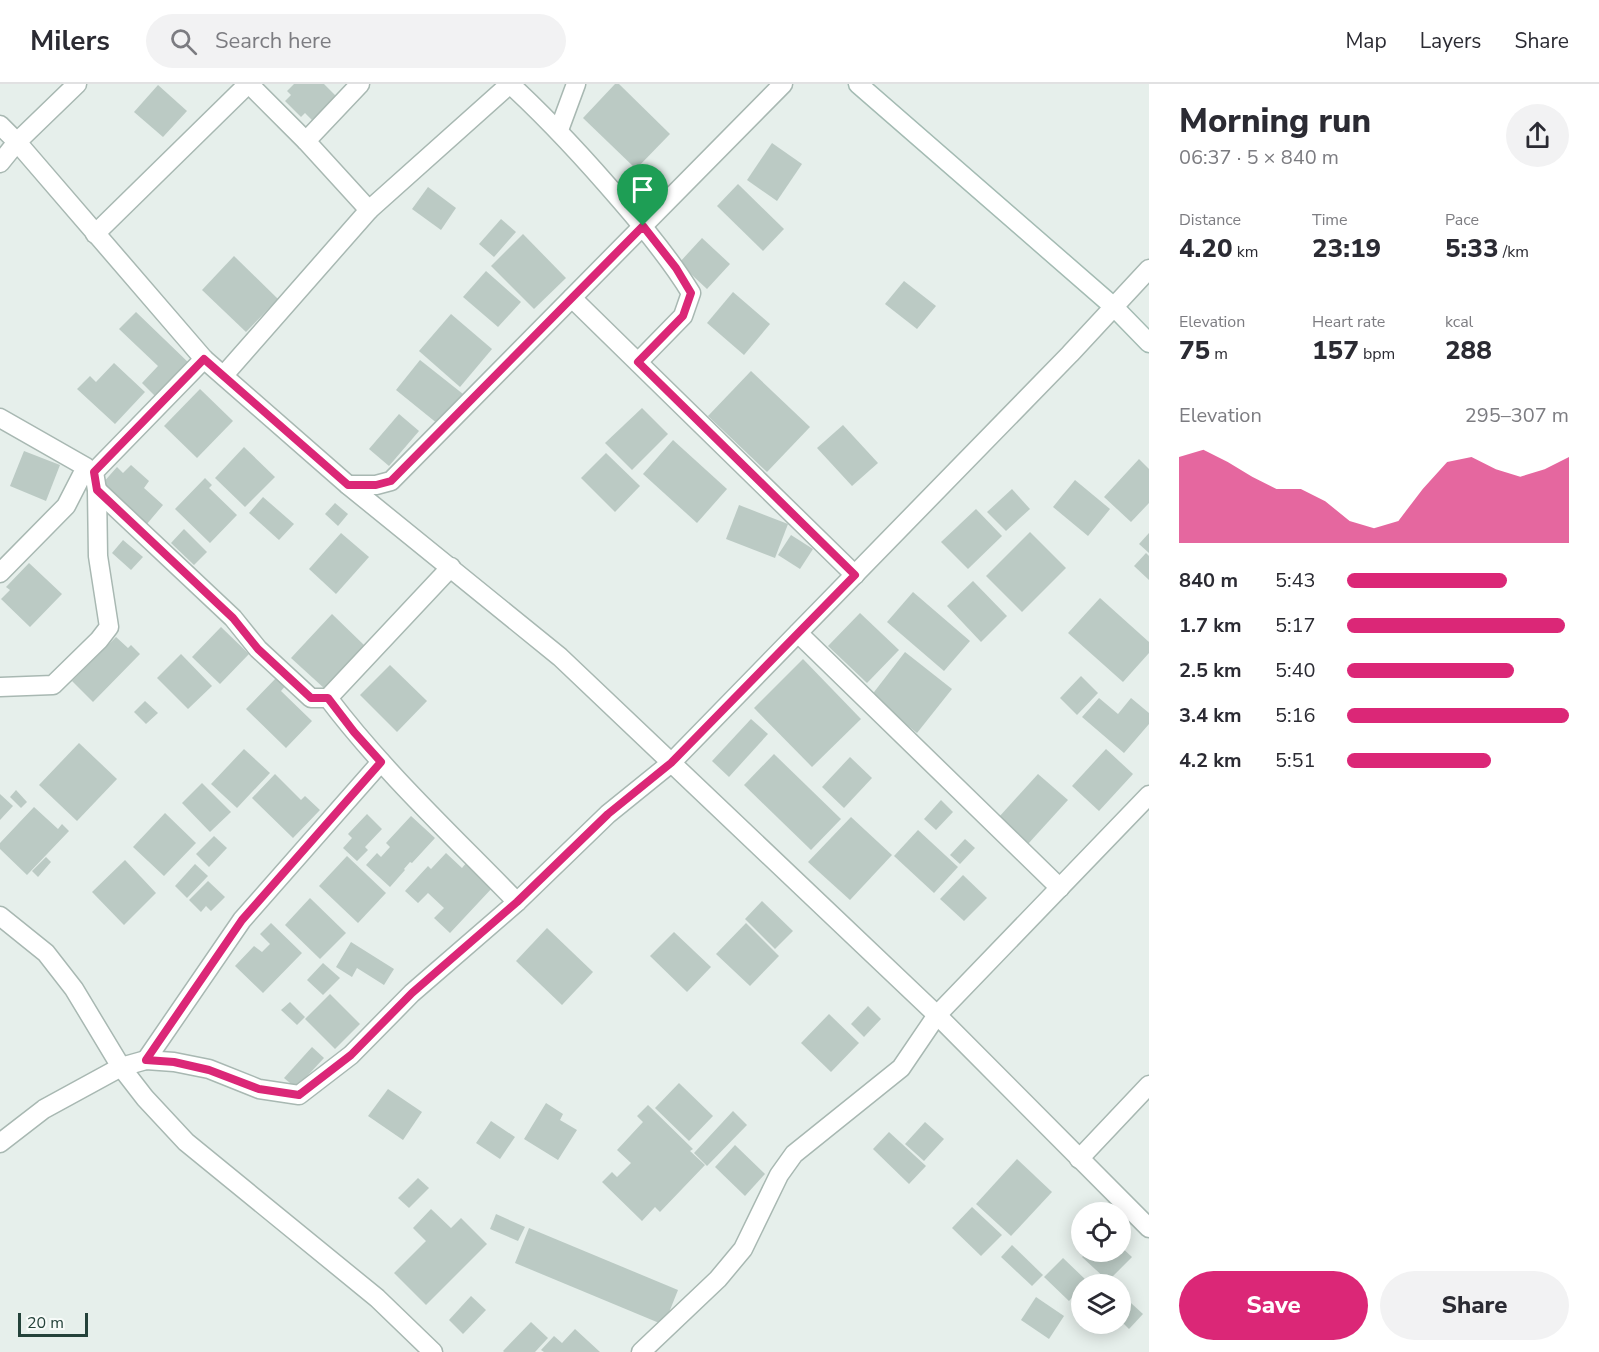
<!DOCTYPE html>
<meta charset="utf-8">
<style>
:root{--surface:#fff;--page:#f2f2f3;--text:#2b2b33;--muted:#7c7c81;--line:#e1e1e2;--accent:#db2777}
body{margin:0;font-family:"Nunito Sans",sans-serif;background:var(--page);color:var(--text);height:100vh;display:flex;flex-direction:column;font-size:22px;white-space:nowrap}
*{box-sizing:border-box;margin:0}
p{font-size:20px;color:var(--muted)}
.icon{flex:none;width:33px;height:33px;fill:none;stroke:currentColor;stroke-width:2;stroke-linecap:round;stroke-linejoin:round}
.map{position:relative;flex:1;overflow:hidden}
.drawer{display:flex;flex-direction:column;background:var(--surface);width:450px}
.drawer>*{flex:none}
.controls{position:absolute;left:1071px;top:1118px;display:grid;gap:12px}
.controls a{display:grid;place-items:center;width:60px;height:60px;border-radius:50%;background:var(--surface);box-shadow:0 3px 15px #0003;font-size:30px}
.scale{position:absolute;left:18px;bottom:15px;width:70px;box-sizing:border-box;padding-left:6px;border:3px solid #24423a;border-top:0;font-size:16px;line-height:21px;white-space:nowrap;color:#24423a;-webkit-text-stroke:4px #f7fbf9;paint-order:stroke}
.pin{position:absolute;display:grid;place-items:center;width:51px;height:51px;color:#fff;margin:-62px -26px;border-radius:50% 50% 50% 0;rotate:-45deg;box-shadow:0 0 6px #0007}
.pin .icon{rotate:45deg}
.round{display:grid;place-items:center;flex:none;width:63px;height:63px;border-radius:32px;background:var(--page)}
.summary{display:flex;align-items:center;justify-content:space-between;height:102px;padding:0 30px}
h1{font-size:33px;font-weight:800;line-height:45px}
.stats{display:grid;grid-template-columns:repeat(3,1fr);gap:9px;height:102px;padding:6px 30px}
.stats div{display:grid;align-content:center}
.stats b{font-size:26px;font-weight:800}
.stats small{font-size:16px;font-weight:400}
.stats p{font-size:16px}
.chart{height:168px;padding:12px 30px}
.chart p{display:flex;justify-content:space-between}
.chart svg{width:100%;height:108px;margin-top:6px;fill:var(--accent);opacity:.7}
.action{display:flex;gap:12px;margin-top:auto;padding:12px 30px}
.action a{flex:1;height:69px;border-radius:36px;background:var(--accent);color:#fff;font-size:24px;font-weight:800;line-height:69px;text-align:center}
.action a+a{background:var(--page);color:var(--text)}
ul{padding:0 30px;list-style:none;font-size:20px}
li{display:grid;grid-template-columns:96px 72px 1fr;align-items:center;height:45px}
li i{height:15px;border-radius:8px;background:var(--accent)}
header{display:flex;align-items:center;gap:36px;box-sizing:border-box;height:84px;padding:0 30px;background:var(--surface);border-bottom:2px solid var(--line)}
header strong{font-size:28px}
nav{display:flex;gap:33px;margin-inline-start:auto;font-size:21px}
.search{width:420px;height:54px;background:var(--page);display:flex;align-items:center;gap:15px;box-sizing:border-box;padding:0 21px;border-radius:33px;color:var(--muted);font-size:22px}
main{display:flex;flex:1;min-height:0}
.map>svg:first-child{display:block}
.building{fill:#bbcac4}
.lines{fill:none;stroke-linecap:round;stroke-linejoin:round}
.street-casing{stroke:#a8b8b2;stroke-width:21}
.secondary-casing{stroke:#a4bbb3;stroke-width:21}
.street{stroke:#fff;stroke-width:18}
.secondary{stroke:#fff;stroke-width:18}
.route-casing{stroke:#fff;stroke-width:12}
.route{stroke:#db2777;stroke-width:8}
</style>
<header>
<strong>Milers</strong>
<div class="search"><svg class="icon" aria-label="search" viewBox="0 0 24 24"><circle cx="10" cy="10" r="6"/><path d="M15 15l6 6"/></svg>Search here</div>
<nav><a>Map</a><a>Layers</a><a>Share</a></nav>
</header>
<main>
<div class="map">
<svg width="1149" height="1268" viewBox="0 0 1149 1268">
<rect width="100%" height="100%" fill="#e6efeb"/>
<g class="building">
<path d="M294 0H324L337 13 314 38 305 29 301 33 285 17 291 11 287 7Z"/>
<path d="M615 0H619L670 50 636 85 583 34Z"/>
<path d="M158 1 187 27 163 53 134 28Z"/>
<path d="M772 59 802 80 777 117 747 96Z"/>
<path d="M738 100 784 145 763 167 717 122Z"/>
<path d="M428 103 456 124 441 146 412 125Z"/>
<path d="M501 135 516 148 494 173 479 160Z"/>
<path d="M523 150 566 194 534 225 491 182Z"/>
<path d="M702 154 730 180 707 205 679 179Z"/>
<path d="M234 172 278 215 246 248 202 206Z"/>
<path d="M486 187 521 218 498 243 463 213Z"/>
<path d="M904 197 936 222 917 245 885 220Z"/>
<path d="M733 208 770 240 744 271 707 239Z"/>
<path d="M136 228 191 281 158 315 142 299 158 282 119 245Z"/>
<path d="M451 230 492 265 460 303 419 267Z"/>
<path d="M420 276 463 310 438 340 396 306Z"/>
<path d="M114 279 145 308 115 340 77 305 90 292 96 298Z"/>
<path d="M751 287 810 343 767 388 708 332Z"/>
<path d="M200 305 233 337 197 374 164 342Z"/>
<path d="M642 324 668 350 632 386 605 359Z"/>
<path d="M399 330 419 347 389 382 369 365Z"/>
<path d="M843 341 878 379 852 402 817 364Z"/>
<path d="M673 356 727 405 697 439 643 390Z"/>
<path d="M244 363 275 393 245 423 215 394Z"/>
<path d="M24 367 60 381 46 417 10 402Z"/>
<path d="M606 369 640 402 615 428 581 394Z"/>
<path d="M1139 375 1149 385V419L1131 438 1104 413Z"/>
<path d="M131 381 149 397 144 404 163 421 146 441 102 400 117 383 123 389Z"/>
<path d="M205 394 212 401 209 404 237 431 210 459 175 425Z"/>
<path d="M1075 396 1110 425 1088 452 1053 423Z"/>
<path d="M1012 405 1030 425 1006 447 987 428Z"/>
<path d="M263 413 294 440 279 456 249 429Z"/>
<path d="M335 419 348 430 338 442 325 430Z"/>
<path d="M739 421 788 440 775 474 726 455Z"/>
<path d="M976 425 1002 452 968 485 941 458Z"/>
<path d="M184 445 207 468 194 481 171 459Z"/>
<path d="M1030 448 1066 484 1022 528 986 492Z"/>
<path d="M341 449 369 473 336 510 309 485Z"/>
<path d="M1149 449V469L1139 460Z"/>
<path d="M791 451 813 465 800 485 778 471Z"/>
<path d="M123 456 143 473 131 486 112 469Z"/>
<path d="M1146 469 1149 472V496L1134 482Z"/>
<path d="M29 479 62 510 30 543 1 515 10 506 6 503Z"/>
<path d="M973 497 1007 532 981 558 947 522Z"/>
<path d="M913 508 970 557 944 587 887 538Z"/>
<path d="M1100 514 1149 558V569L1123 598 1068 549Z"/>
<path d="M860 529 899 566 867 599 828 562Z"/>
<path d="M332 530 365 562 325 605 291 574Z"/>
<path d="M221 543 249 570 220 600 192 573Z"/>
<path d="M116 553 128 564 131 561 140 570 93 618 72 597Z"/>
<path d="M905 568 952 605 917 649 871 612Z"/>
<path d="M181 570 212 602 188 625 157 594Z"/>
<path d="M803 575 861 635 812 683 754 624Z"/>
<path d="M390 581 427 617 397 648 360 611Z"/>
<path d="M278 592 287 600 281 607 312 637 286 664 246 625Z"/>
<path d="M1081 592 1098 609 1077 631 1060 614Z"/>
<path d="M1099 614 1118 630 1131 614 1149 629V640L1124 669 1082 633Z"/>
<path d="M145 617 158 629 146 640 134 628Z"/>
<path d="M751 635 768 650 729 693 712 677Z"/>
<path d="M79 659 117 695 77 737 39 701Z"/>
<path d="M244 665 270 689 237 724 211 700Z"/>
<path d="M1106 665 1133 690 1099 727 1072 702Z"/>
<path d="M774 670 841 735 811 766 744 701Z"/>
<path d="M850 673 872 694 844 724 822 703Z"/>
<path d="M275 690 301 716 305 712 320 726 293 754 252 714Z"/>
<path d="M1038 690 1068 716 1028 760 999 733Z"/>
<path d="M202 699 231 728 210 748 182 719Z"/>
<path d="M16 706 27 718 21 724 10 713Z"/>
<path d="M0 710 13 722 0 736Z"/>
<path d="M941 716 953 728 936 746 924 735Z"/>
<path d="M34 723 58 745 62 740 69 747 27 791 0 765V759Z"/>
<path d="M165 729 196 759 164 792 133 763Z"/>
<path d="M367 730 382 745 365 763 368 766 357 777 343 764 352 754 348 750Z"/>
<path d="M411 732 435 754 412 779 410 778 404 785 405 786 390 803 366 781 377 769 381 773 390 763 386 759Z"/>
<path d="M851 733 892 771 850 816 808 778Z"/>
<path d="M918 746 958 783 934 809 894 772Z"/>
<path d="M214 752 227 764 209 783 196 770Z"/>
<path d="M965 755 975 764 960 780 950 771Z"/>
<path d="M446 769 462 784 467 778 493 803 450 849 434 834 444 824 428 809 418 819 405 807 428 782 431 785Z"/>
<path d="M347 772 386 809 358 839 319 802Z"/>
<path d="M46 773 51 778 38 793 32 787Z"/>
<path d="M125 776 156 809 124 841 92 808Z"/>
<path d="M195 780 208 792 187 814 175 802Z"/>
<path d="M963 791 987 814 964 837 940 815Z"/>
<path d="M208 797 225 813 211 827 206 822 201 828 189 816Z"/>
<path d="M310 814 346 849 320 875 285 841Z"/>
<path d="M762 817 793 847 775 865 745 835Z"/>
<path d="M271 839 302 869 263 909 235 882 254 862 262 868 270 860 260 850Z"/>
<path d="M746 839 779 872 750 902 716 870Z"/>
<path d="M547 844 593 888 562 921 516 877Z"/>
<path d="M674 848 711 883 687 908 650 872Z"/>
<path d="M351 858 394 885 384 901 357 884 352 893 336 883Z"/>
<path d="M323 879 340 894 323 911 307 896Z"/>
<path d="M330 910 360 940 335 965 305 935Z"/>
<path d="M290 918 305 933 297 941 281 926Z"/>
<path d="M868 922 881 935 864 953 851 940Z"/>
<path d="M829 930 859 959 831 988 801 959Z"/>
<path d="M312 963 324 974 296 1004 284 994Z"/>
<path d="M679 999 713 1032 689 1057 655 1024Z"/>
<path d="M388 1005 422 1028 403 1056 368 1032Z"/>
<path d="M546 1019 563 1030 560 1036 577 1046 558 1076 524 1055Z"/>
<path d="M648 1021 693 1065 690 1067 705 1081 660 1128 655 1123 642 1137 602 1098 612 1088 617 1093 631 1079 617 1066 643 1038 637 1032Z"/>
<path d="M733 1027 747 1041 707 1082 694 1069Z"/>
<path d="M491 1037 515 1053 500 1075 476 1059Z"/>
<path d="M925 1038 944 1055 924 1077 905 1060Z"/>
<path d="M889 1048 926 1082 909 1100 873 1065Z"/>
<path d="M735 1061 765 1090 745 1112 715 1083Z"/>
<path d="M1017 1075 1052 1108 1011 1152 976 1120Z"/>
<path d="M418 1094 429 1104 409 1124 398 1114Z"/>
<path d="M972 1123 1002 1151 981 1172 952 1144Z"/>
<path d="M431 1125 451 1144 461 1134 487 1160 426 1221 394 1189 426 1157 413 1144Z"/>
<path d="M496 1130 525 1143 518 1157 490 1145Z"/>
<path d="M529 1144 678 1206 664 1241 515 1179Z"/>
<path d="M1012 1161 1043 1191 1032 1202 1001 1173Z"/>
<path d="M1120 1162 1132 1173 1108 1197 1082 1173 1088 1167H1120Z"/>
<path d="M1063 1174 1087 1197 1082 1200V1203L1069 1217 1044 1193Z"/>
<path d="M1120 1209 1143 1230 1129 1245 1120 1236Z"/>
<path d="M471 1212 486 1226 463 1250 449 1236Z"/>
<path d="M1036 1213 1064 1232 1049 1255 1021 1236Z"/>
<path d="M531 1238 548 1254 535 1268H504L503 1267Z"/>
<path d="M575 1245 600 1268H544L541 1266 554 1252 562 1259Z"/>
</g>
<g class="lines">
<defs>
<g id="street">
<path d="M249 0 306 57"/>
<path d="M510 0C550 37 586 76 621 117 647 147 671 176 691 209L683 232 638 278"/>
<path d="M0 41 17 58 204 275 348 401 560 573 937 931 1149 1144"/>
<path d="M559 46 576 0"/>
<path d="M0 79 17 58 77 0"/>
<path d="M369 126 510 0"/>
<path d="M95 150 248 0"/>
<path d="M572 214 855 491"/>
<path d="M224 291 369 126 306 57 360 0"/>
<path d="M0 334 86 383 66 422 0 489"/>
<path d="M348 401H376L391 397 783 0"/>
<path d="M97 406 233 534 258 565 311 614H328"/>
<path d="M451 483 328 614C384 688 453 752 517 818"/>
<path d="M798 549 1060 804"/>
<path d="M0 603 53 601 99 556 109 543 98 472 97 406 94 388 204 275"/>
<path d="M0 832 46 869 74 905 121 983 145 1014 186 1058 377 1214 433 1268"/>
<path d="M146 976 242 836 381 678"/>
<path d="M0 1059 44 1025 121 983 146 976 174 978 209 985 259 1005 299 1011 351 971 412 909 517 818 608 730 671 679 1070 270 1149 185"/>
<path d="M1079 1075 1149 1001"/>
<path d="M641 1268 718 1195 743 1165 779 1091 794 1070 901 984 937 931 1149 711"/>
</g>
<path id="secondary" d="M858 0 1114 223 1149 259"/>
</defs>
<use href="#street" class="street-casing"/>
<use href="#secondary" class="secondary-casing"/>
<use href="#street" class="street"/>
<use href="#secondary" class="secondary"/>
</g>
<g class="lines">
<defs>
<path id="route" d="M643 142 676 184 691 209 683 232 638 278 855 491 671 679 608 730 517 818 412 909 351 971 299 1011 259 1005 209 986 174 978 146 976 242 836 381 678 354 648 328 614H311L258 565 233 534 97 406 94 388 204 275 348 401H376L391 397Z"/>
</defs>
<use href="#route" class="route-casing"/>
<use href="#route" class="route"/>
</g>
</svg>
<div class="controls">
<a><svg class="icon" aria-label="locate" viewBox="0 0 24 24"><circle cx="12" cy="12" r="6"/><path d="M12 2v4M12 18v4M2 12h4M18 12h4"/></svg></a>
<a><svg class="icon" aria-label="layers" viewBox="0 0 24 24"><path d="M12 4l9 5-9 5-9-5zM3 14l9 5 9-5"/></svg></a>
</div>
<div class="scale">20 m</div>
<div class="pin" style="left:643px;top:142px;background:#1e9e55"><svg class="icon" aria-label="arrive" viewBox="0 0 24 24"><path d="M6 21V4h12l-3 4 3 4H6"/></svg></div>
</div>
<section class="drawer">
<div class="summary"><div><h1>Morning run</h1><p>06:37 · 5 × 840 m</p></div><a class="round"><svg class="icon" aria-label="share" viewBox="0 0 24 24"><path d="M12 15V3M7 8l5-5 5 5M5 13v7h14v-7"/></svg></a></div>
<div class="stats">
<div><p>Distance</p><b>4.20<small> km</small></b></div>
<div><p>Time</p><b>23:19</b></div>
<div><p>Pace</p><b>5:33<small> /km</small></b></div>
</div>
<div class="stats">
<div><p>Elevation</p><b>75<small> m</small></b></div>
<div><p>Heart rate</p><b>157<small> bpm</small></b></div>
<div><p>kcal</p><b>288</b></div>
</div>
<div class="chart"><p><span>Elevation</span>295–307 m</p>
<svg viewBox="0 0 160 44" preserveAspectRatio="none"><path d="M0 44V9L10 6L20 11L30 17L40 22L50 22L60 27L70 35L80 38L90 35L100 22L110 11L120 9L130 14L140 17L150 14L160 9V44z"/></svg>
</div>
<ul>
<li><b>840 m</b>5:43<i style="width:72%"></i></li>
<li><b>1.7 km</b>5:17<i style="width:98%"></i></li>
<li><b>2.5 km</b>5:40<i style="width:75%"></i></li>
<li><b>3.4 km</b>5:16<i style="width:100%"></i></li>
<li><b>4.2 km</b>5:51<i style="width:65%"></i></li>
</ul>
<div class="action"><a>Save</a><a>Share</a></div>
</section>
</main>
